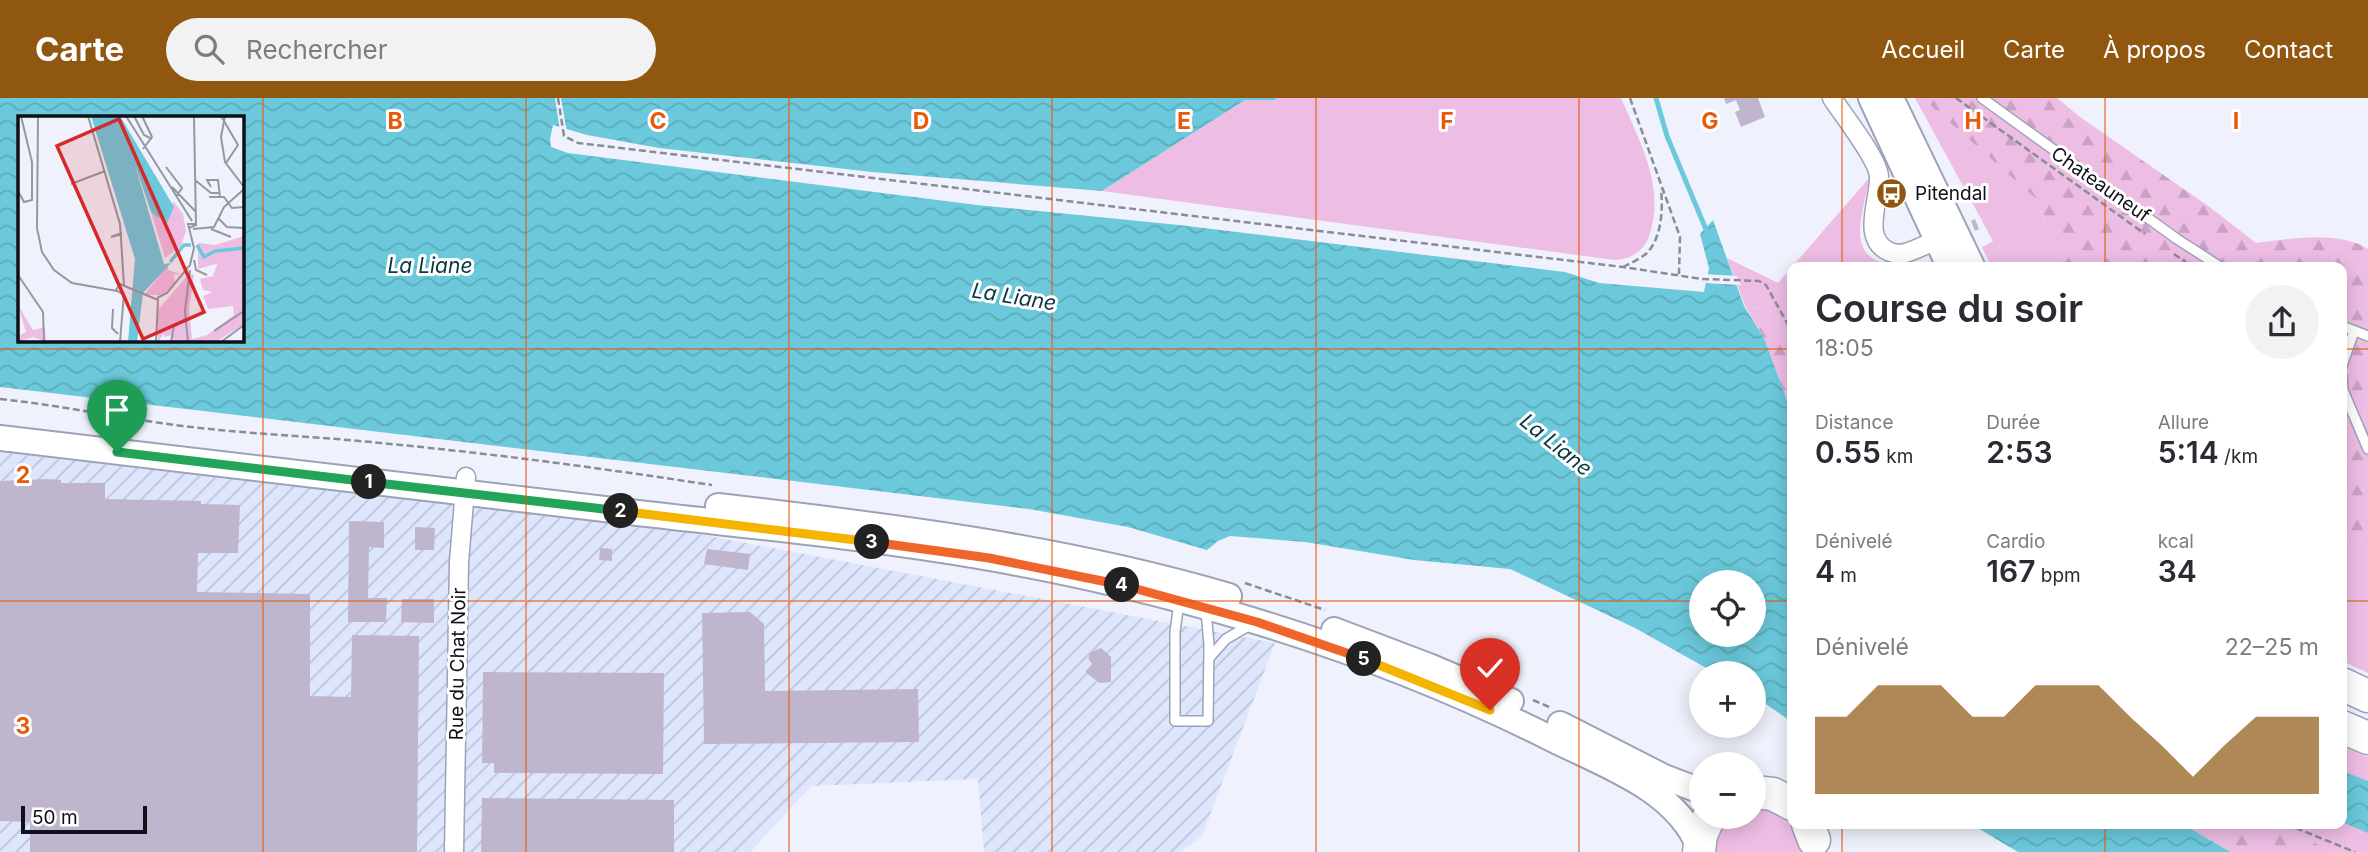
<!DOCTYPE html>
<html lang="fr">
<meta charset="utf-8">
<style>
:root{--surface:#fff;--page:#f2f2f3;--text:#2b2b33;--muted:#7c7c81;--accent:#905711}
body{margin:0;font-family:Inter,sans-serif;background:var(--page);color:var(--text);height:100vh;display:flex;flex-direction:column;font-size:26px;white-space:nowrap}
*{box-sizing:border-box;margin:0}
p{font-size:23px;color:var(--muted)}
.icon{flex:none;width:38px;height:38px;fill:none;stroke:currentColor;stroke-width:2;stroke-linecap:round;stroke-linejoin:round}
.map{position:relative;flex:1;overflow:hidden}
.drawer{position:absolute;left:1787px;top:164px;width:560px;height:567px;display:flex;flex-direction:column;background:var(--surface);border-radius:14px;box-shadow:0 4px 18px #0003}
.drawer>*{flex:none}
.tools{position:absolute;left:1689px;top:472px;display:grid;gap:14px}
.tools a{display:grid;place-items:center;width:77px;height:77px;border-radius:50%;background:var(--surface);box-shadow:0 4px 18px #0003;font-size:35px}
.scale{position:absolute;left:21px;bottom:18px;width:126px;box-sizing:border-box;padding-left:7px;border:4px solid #0f1119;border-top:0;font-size:19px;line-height:24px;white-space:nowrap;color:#0f1119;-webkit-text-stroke:5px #fff;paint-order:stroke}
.pin{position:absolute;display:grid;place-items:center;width:60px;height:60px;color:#fff;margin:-72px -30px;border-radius:50% 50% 50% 0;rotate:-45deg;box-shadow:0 0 7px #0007}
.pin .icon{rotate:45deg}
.km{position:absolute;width:35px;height:35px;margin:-18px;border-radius:50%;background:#222;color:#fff;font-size:19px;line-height:35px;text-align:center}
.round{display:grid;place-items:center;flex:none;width:74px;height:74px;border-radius:37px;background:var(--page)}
.headline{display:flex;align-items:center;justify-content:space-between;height:119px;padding:0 28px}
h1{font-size:38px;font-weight:600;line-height:52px}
.metrics{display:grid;grid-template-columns:repeat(3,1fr);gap:10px;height:119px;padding:7px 28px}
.metrics div{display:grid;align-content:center}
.metrics b{font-size:30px;font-weight:600}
.metrics small{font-size:19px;font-weight:400}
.metrics p{font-size:19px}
.chart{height:196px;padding:14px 28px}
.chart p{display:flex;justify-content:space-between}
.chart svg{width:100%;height:126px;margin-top:7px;fill:var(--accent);opacity:.7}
header{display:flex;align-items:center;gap:42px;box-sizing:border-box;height:98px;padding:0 35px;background:var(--accent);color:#fff}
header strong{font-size:33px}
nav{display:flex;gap:38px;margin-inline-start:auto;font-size:24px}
.search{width:490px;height:63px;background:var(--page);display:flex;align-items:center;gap:18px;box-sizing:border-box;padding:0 24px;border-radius:38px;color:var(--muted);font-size:26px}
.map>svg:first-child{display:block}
.industrial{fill:url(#industrial-furrows)}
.green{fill:#eebde4}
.forest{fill:url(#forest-firs)}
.water{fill:url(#water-waves);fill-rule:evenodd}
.pier{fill:#eff2fc}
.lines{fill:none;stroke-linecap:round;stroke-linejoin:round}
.stream{stroke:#6bc9db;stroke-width:5}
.building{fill:#bfb6cd}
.lane-casing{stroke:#9ca3b9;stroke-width:12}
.street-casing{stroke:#9ca3b9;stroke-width:21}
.secondary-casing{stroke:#9ca3b9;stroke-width:28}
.highway-casing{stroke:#9ca3b9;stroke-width:35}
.path{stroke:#8a8c95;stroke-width:2.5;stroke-dasharray:7 3.5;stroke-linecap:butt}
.lane{stroke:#fff;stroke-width:9}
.street{stroke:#fff;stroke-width:18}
.secondary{stroke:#fff;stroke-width:24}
.highway{stroke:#fff;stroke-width:32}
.split-1-casing{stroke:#fff;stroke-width:14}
.split-2-casing{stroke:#fff;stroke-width:14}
.split-3-casing{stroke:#fff;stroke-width:14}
.split-4-casing{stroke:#fff;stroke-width:14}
.split-5-casing{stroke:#fff;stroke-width:14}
.split-6-casing{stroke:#fff;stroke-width:14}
.split-1{stroke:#22a559;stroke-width:9}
.split-2{stroke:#22a559;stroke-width:9}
.split-3{stroke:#f5b400;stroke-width:9}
.split-4{stroke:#f0652b;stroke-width:9}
.split-5{stroke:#f0652b;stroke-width:9}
.split-6{stroke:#f5b400;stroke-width:9}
.grid{fill:none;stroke:#e8590c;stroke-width:2;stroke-opacity:0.55}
.labels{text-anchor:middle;stroke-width:6;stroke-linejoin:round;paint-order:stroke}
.street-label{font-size:19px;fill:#0f1119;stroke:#fff}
.poi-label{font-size:19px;fill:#0f1119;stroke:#fff;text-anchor:start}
.water-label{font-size:21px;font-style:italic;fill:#09373f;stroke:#fff}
.inset-river{fill:none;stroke:#6bc9db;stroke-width:3.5}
.inset-road{fill:none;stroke:#9598a1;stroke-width:2}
.view{fill:#d62828;fill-opacity:0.15;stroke:#d62828;stroke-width:3.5}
.inset-edge{fill:none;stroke:#0f1119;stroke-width:3.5}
.grid-label{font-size:23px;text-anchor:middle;font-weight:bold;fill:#e8590c;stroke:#fff;stroke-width:6;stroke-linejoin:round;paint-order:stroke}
</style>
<header>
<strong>Carte</strong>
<div class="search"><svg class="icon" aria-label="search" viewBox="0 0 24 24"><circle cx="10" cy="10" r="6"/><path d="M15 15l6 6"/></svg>Rechercher</div>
<nav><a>Accueil</a><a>Carte</a><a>À propos</a><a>Contact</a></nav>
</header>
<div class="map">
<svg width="2368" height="754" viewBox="0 0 2368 754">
<defs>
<pattern id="industrial-furrows" width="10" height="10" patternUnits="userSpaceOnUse" patternTransform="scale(1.75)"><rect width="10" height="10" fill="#dee6fe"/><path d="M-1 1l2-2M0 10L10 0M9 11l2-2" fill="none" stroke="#bdc4d9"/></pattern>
<pattern id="forest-firs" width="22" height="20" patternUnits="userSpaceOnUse" patternTransform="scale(1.75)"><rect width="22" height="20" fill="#eebde4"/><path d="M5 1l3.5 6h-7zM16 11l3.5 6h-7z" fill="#cba1c3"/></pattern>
<pattern id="water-waves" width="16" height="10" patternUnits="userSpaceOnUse" patternTransform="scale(1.75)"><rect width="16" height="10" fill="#6bc9db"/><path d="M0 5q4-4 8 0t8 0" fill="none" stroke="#5cacbb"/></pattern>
</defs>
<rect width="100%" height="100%" fill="#eff2fc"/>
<path class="industrial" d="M0 354 693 435 1275 545 1202 738 1181 754H984L978 681 811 688 750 754H0Z"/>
<g class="green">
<path d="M1276 0H1621C1639 42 1665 88 1650 135 1645 153 1632 161 1614 162L1102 93 1245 2H1275Z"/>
<path d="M1915 0H1922L2036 101 2062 170H1992L1982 149 1993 143Z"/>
<path d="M1870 79C1855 143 1846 169 1926 170H1792V257L1771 213 1745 208 1727 160 1778 185Z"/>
<path d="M2342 438 2368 447V575L2342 563Z"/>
<path d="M2342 648 2368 659V754H2337L2267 726H2342Z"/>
<path d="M1754 706 1787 717 1792 723V726H1795L1802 754H1713C1713 742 1717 729 1726 719H1754Z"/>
</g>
<g class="forest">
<path d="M1922 0H2057L2080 19 2211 110 2256 145C2289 141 2337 132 2368 151V447L2342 438V170H2062L2036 101Z"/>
<path d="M1745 208 1771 213 1792 257V316L1764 240Z"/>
<path d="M2182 726H2267L2337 754H2231Z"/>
</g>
<g class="water">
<path d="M0 0H1276L1275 2H1245L1102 93 872 74 659 50 587 37 553 27 550 41 551 49 568 55 977 107 1179 127 1565 174 1599 185 1704 194 1709 170 1700 136 1713 122 1744 208 1764 240 1792 316V624L1754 598V576H1717L1635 530 1510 471 1414 462 1305 444 1230 438 1218 443 1207 452 1128 429 1029 411 0 289ZM19 19H242V242H19ZM1701 485H1754V537H1701Z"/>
<path d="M2342 673 2368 683V735L2342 724Z"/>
<path d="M1971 726H2182L2231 754H2018Z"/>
</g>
<g class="pier">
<path d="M555 0H561L567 35 560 33Z"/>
<path d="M1704 176 1737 178 1741 187 1703 185Z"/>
</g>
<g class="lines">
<path class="stream" d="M1656 0 1667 38 1707 134"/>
</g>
<g class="building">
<path d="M1724 0H1758L1765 19 1741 29 1735 14 1740 12 1736 2 1726 6Z"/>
<path d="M1891 89 1896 98 1891 100 1887 91Z"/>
<path d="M1975 121 1979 131 1975 133 1971 123Z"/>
<path d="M47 381 61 382V385H105V401L201 403V406L240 407 238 455H198L197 494 310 496V598L351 599 352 537 419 538 417 754H30V724L0 723V383Z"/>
<path d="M349 423 384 424V450L369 449 368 500H387L386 524H348Z"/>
<path d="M415 429 435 430 434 452H415Z"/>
<path d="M600 450 612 451V463L599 462Z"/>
<path d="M707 451 750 456 748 472 704 466Z"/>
<path d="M402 501H434V525L401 524Z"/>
<path d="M750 514 764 526 765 593 918 591 919 644 704 646 702 515Z"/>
<path d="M1101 550 1111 559V584L1100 585 1085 574 1092 566 1088 560 1091 554Z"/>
<path d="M483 574 664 575 663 676 494 675V665H482Z"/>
<path d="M482 700 674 702V754H481Z"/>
</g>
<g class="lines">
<defs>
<g id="lane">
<path d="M1982 0 2177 141 2222 170"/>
<path d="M2342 228 2368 238"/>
<path d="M2342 268 2354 233"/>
<path d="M2342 278 2343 292 2368 351"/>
<path d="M1179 504 1175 534V623H1208L1209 547 1206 513"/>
<path d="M1210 559 1226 541 1250 527"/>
</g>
<g id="street">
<path d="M1832 0C1843 17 1879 62 1879 79 1880 102 1860 142 1890 154 1911 162 1927 138 1947 145"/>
<path d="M454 754 459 464 466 379"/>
</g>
<g id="secondary">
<path d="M1871 0 1950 170"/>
<path d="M1891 0 1973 170"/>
<path d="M0 340C210 365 420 389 630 414 748 428 867 439 984 459 1179 493 1375 552 1552 641 1604 667 1676 691 1699 749"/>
<path d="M718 408C891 428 1062 449 1229 498"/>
<path d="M1334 532 1429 568 1511 603"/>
<path d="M1560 626 1664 679 1701 693"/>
</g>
<g id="highway">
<path d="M2342 586 2368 598"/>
<path d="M2342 629 2368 640"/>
<path d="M1754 694 1773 696 1792 706"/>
<path d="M1808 726 1814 742"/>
<path d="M1699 754 1701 737 1709 719"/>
</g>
</defs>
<use href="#lane" class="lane-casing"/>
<use href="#street" class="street-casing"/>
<use href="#secondary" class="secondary-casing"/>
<use href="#highway" class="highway-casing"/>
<g class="path">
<path d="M558 0 564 38 578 45 1623 169 1702 181 1759 183 1766 187 1792 234"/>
<path d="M1630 0 1680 139 1679 176"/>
<path d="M1956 0 2145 136"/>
<path d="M2174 156 2194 170"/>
<path d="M1623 169C1631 165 1640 161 1647 155 1662 139 1663 111 1661 91"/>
<path d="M0 301C67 308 133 323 200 330 263 337 327 339 390 346 498 356 605 371 712 387"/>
<path d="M1245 485 1325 512"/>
<path d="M1533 602 1549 609"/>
<path d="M2286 726 2355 754"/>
</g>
<use href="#lane" class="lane"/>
<use href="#street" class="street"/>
<use href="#secondary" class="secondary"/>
<use href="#highway" class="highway"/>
</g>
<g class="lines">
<defs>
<path id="split-1" d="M117 354 369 384"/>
<path id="split-2" d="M369 384 621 413"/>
<path id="split-3" d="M621 413 872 444"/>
<path id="split-4" d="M872 444 989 460 1122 487"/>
<path id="split-5" d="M1122 487 1257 524 1364 561"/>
<path id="split-6" d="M1364 561 1490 612"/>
</defs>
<use href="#split-1" class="split-1-casing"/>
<use href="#split-2" class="split-2-casing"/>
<use href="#split-3" class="split-3-casing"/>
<use href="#split-4" class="split-4-casing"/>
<use href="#split-5" class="split-5-casing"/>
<use href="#split-6" class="split-6-casing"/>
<use href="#split-1" class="split-1"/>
<use href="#split-2" class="split-2"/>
<use href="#split-3" class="split-3"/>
<use href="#split-4" class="split-4"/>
<use href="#split-5" class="split-5"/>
<use href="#split-6" class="split-6"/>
</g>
<path class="grid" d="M263 0V754M526 0V754M789 0V754M1052 0V754M1316 0V754M1579 0V754M1842 0V170M2105 0V170M0 251H1792M2342 251H2368M0 503H1701M1754 503H1792M2342 503H2368M1842 726V754M2105 726V754"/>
<defs>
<symbol id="bus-disc" viewBox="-11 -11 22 22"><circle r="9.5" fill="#905711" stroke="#fff"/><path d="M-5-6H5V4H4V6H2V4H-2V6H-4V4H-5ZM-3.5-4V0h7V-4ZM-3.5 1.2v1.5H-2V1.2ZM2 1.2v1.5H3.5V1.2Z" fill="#fff"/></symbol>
</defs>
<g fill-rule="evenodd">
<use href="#bus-disc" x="1874" y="78" width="35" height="35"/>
</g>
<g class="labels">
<g class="street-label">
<text transform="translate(2101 86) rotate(35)" y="7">Chateauneuf</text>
<text transform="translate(457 566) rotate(-89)" y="7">Rue du Chat Noir</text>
</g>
<g class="poi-label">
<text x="1915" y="102">Pitendal</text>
</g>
<g class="water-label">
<text x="430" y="175">La Liane</text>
<text transform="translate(1014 199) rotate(9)" y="7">La Liane</text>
<text transform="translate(1556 347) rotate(39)" y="7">La Liane</text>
</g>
</g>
<g transform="translate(18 18)">
<rect width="226" height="226" fill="#eff2fc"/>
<path d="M155 85 165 98 168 115 163 130 147 142 133 96 149 104ZM226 120V131L180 136V127L197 129ZM226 138V160L209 162 202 174 226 169V208L198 226H187L189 219 216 199 215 190 190 193 185 180 195 176 185 174 182 163 195 160 200 146ZM150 149V154L162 158 156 159 157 166 145 179H126ZM171 158 166 172 148 185 150 212 140 226 139 195Z" fill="#eebde4"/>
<path d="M226 131V138L216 143 180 153V136ZM171 158 176 159 171 192 174 223 189 219 187 226H155L154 219 146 221 148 185 166 172ZM226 160V169L202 174 200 163ZM0 189 15 214 27 211 28 226 15 221 0 226V220L8 216Z" fill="#eebde4"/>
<path d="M73 0H102L156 91 149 107 133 96 117 49 146 148 153 147 125 177 119 226H110L117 143Z" fill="#6bc9db"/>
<path class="inset-river" d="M179 129 186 141 197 135 226 132M152 146 166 129H173"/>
<path class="inset-road" d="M20 0 19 112 24 136 36 154 54 167 99 175M70 0 102 108 106 169M108 0 174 105M116 0 126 19 134 23M124 0 134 21 125 33M203 0 220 29 208 47M207 0 203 21 207 46 226 71M148 51 164 72 158 81M177 64 193 77H202M53 68 87 55M154 71 177 95M193 71 189 64H200L202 81M0 75 6 86 14 84V46L3 0M191 81H206L214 92 226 91M201 103 209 111 226 112M171 112 178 109 176 0M175 113 196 111 206 91 226 73M193 113 213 121M104 117 93 121 104 118M176 144 178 154 189 159M0 159 25 196 26 226M104 178 98 174 102 168 140 184 138 226M139 182 149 177 172 149 176 132 170 108H178M95 193 94 212 100 218M196 215 226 195M102 226 106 177M153 226 156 210 167 203M170 226 167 195 172 154M203 226 226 209"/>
<path class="view" d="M101 3 186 196 125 223 39 30Z"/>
<rect width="226" height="226" class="inset-edge"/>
</g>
<g class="grid-label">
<text x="395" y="31">B</text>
<text x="658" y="31">C</text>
<text x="921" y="31">D</text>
<text x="1184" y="31">E</text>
<text x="1447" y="31">F</text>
<text x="1710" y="31">G</text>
<text x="1973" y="31">H</text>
<text x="2236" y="31">I</text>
<text x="23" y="385">2</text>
<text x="23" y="636">3</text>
</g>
</svg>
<div class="tools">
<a><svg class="icon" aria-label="locate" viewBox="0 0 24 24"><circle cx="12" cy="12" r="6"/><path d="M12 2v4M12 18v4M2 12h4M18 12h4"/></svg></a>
<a>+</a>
<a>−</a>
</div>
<div class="scale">50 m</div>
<div class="pin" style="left:117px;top:354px;background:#1e9e55"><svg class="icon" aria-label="arrive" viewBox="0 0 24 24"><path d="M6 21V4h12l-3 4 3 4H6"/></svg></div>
<div class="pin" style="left:1490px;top:612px;background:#d93025"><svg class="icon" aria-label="check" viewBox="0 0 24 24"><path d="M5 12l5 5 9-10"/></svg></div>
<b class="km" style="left:369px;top:384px">1</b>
<b class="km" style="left:621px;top:413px">2</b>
<b class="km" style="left:872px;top:444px">3</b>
<b class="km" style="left:1122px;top:487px">4</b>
<b class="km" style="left:1364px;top:561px">5</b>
<section class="drawer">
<div class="headline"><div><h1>Course du soir</h1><p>18:05</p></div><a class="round"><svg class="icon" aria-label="share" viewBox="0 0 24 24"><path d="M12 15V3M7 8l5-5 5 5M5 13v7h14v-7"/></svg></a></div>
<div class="metrics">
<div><p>Distance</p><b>0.55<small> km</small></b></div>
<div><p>Durée</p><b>2:53</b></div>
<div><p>Allure</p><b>5:14<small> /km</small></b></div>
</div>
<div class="metrics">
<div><p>Dénivelé</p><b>4<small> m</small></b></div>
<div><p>Cardio</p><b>167<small> bpm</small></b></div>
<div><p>kcal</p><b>34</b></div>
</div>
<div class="chart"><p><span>Dénivelé</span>22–25 m</p>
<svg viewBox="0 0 160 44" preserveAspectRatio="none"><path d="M0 44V17L10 17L20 6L30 6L40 6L50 17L60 17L70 6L80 6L90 6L100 17L110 27L120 38L130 27L140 17L150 17L160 17V44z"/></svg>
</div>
</section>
</div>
